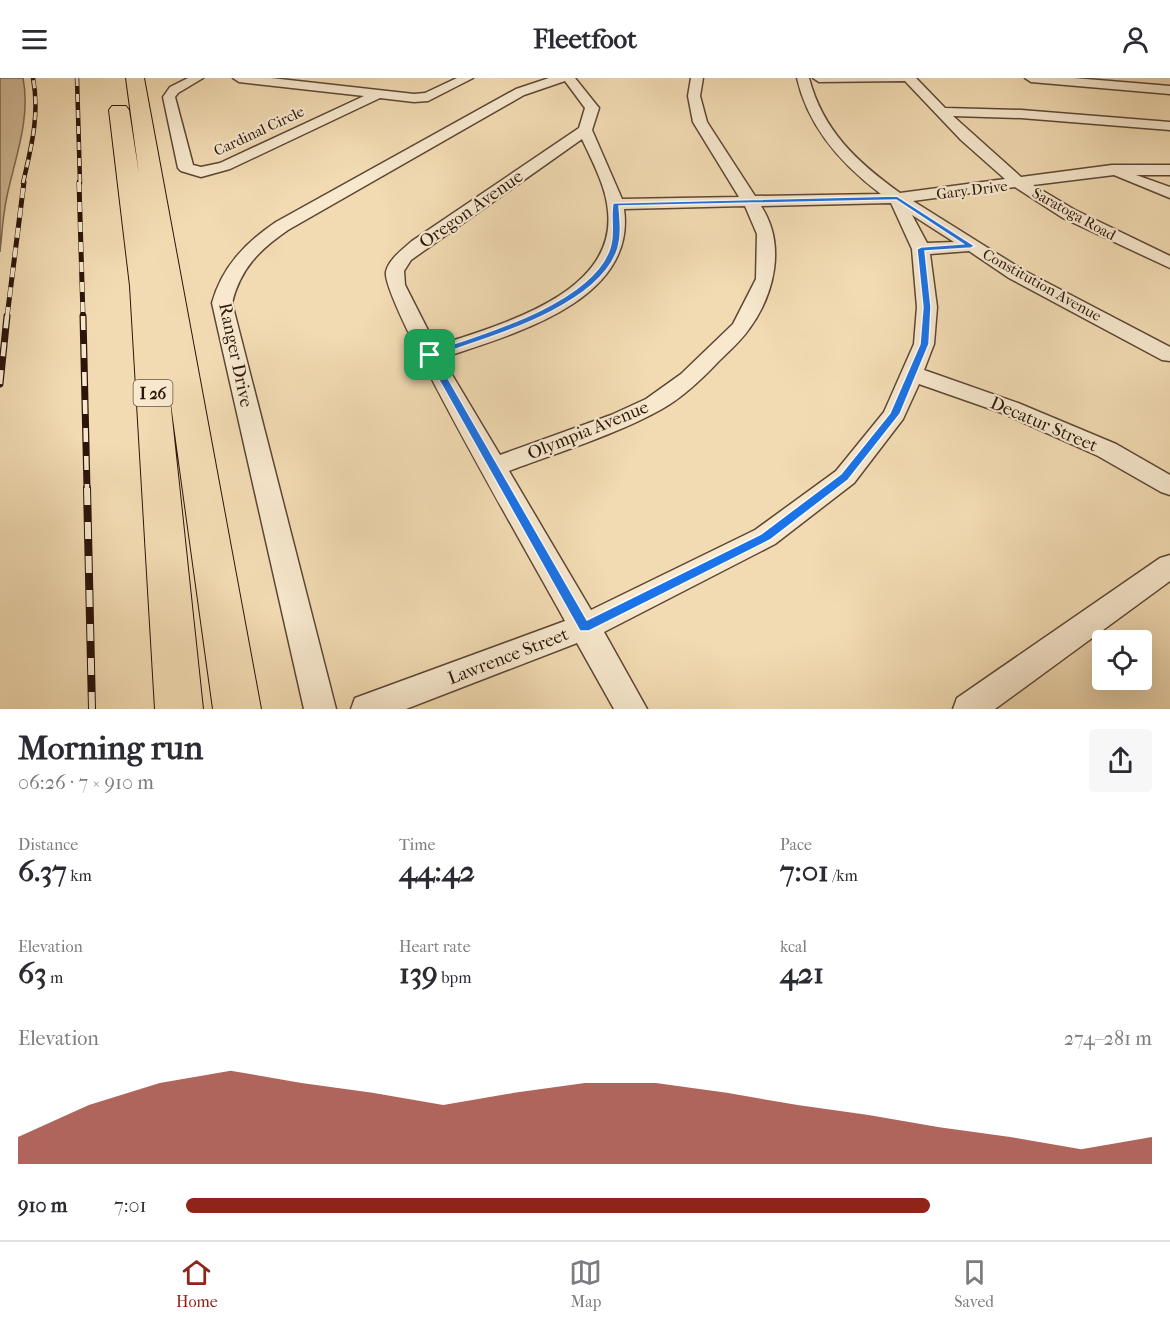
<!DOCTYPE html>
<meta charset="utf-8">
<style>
:root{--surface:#fff;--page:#f7f7f7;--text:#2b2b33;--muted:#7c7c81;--line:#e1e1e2;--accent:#8f2418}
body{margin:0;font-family:"IM FELL French Canon",serif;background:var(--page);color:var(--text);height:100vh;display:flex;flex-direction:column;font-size:22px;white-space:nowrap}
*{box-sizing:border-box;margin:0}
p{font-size:20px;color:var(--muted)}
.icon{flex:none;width:33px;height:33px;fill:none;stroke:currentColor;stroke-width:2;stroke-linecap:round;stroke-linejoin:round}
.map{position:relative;height:631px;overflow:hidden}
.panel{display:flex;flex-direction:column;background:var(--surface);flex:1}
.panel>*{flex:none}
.controls{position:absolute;left:1092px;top:552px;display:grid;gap:12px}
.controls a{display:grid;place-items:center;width:60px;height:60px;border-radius:6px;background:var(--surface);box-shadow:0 6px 24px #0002;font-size:30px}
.pin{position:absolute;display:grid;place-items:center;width:51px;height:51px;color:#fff;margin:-26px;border-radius:12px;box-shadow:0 3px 9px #0006}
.round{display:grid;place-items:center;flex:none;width:63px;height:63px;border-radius:6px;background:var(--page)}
.head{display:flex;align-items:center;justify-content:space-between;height:102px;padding:0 18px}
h1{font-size:33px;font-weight:700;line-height:45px}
.metrics{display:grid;grid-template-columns:repeat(3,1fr);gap:9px;height:102px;padding:6px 18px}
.metrics div{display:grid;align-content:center}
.metrics b{font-size:30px;font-weight:700}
.metrics small{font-size:16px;font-weight:400}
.metrics p{font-size:16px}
.chart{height:168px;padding:12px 18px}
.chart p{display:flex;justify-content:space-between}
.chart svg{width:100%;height:108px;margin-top:6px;fill:var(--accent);opacity:.7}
ul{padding:0 18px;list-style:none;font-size:20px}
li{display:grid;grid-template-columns:96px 72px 1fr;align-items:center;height:45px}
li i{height:15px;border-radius:8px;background:var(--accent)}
header{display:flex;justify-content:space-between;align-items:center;height:78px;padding:0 18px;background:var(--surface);font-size:27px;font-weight:700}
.tabs{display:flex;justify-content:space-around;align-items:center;height:84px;border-top:2px solid var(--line);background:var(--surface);font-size:16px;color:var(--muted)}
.tabs a{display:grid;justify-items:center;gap:3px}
.tabs .active{color:var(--accent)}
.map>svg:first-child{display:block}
.green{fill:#d0b996;stroke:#7e6750;stroke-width:1.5}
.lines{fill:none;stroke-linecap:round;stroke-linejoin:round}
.minor-casing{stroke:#5d4634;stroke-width:3}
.highway-casing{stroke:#2b150a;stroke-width:2}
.minor{fill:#f7e8ce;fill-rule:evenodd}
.highway{fill:#f2dbb3;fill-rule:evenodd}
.rail-far3-casing{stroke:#2b150a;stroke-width:4.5}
.rail-far2-casing{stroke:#2b150a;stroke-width:5}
.rail-far1-casing{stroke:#2b150a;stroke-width:7}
.rail-casing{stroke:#2b150a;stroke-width:8}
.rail-far3{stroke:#f7e8ce;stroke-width:3;stroke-dasharray:8;stroke-linecap:butt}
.rail-far2{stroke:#f7e8ce;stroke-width:4;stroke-dasharray:10;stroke-linecap:butt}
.rail-far1{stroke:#f7e8ce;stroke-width:4.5;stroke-dasharray:14;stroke-linecap:butt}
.rail{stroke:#f7e8ce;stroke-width:6;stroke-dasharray:17;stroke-linecap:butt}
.route{fill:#1a73e8;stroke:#fff;stroke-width:1.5;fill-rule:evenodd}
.labels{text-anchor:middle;stroke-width:4.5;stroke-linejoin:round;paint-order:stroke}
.far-street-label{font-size:15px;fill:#2b150a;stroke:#f7e8ce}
.shield{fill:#f7e8ce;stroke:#685445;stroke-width:1.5}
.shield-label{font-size:16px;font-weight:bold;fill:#2b150a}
.street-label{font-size:18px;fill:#2b150a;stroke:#f7e8ce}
</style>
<header><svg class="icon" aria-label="menu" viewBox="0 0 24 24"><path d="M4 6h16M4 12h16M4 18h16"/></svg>Fleetfoot<svg class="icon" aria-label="person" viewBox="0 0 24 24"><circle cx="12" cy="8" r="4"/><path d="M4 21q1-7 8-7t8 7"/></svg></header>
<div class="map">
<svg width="1170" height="631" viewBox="0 0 1170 631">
<rect width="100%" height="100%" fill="#f2dbb3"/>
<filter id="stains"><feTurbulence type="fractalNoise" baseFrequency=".00333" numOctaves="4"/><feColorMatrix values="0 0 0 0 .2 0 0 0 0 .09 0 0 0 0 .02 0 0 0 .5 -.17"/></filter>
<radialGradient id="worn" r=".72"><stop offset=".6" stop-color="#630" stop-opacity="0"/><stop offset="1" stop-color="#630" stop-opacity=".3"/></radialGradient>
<path class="green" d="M0 0H23C31 40 15 80 7 118 3 136 2 155 0 174Z"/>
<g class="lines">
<defs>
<g id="minor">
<path d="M188 0H203L178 15 175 19 193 87 201 89 220 85 364 18 239 4 233 0H271L414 16 425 15 457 0H473L428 23 414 24 380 20 230 91 201 99 181 93 178 90 163 19 170 9Z"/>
<path d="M549 0H575L599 30 592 52 622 121 739 119 693 44 688 18 691 0H703L700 18 707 44 755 118 881 116C841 86 808 49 797 0H809C823 53 857 84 900 115L1005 101 961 62 905 3 819 4 813 0H916L945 30 1021 32 1170 44V52L1021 40 953 38 1021 99 1112 87H1170V97H1136L1170 109V120L1114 97 1033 107 1075 132 1170 178V190L1063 140 1015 109 913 123 1023 192 1170 269V283L1162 282 1009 200 969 173 930 176 937 229 934 266 924 292 1018 325 1116 366 1170 397V417L1161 414 1098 378 1002 335 919 306 903 341 854 405 775 466 604 554 647 631H614L577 565 406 631H351L355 620 565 543C541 498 381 223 386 194 388 182 403 171 412 163L579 50 585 30 565 3 524 17 288 152C260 171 240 191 232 225L336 631H304L212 225C222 189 245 165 276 144L516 11ZM582 61C592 83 606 108 608 133 617 217 498 247 436 268L405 207 404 193 411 182ZM891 125 912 171 917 229 914 266 884 334 836 393 755 452 591 532 509 393C556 375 618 356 662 331 683 319 701 302 718 284 728 274 741 263 749 251 775 216 786 166 761 128ZM745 128 757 156 756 201 733 246 681 296 646 321 611 337 500 377 442 280C510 257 637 224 624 131ZM912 137 954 164 927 165Z"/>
<path d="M1025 0H1074L1170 8V16L1031 4Z"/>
<path d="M1170 477V503L995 631H953L957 620 1160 480Z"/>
</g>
<path id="highway" d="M126 0H144L261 631H213L169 312 203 631H155L130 208 109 32 112 28H126L129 32 139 96Z"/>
</defs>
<use href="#minor" class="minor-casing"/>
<use href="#highway" class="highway-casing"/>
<use href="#minor" class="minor"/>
<use href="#highway" class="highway"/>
<defs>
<g id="rail-far3">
<path d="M77 0 80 105"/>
<path d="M23 105C31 70 40 37 33 0"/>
</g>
<g id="rail-far2">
<path d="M79 104 83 239"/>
<path d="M7 239 24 104"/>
</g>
<g id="rail-far1">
<path d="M83 238 87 411"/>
<path d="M0 306 7 238"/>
</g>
<path id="rail" d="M87 410 92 631"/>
</defs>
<use href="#rail-far3" class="rail-far3-casing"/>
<use href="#rail-far2" class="rail-far2-casing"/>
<use href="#rail-far1" class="rail-far1-casing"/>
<use href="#rail" class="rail-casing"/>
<use href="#rail-far3" class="rail-far3"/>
<use href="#rail-far2" class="rail-far2"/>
<use href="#rail-far1" class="rail-far1"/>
<use href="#rail" class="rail"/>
</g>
<path class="route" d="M897 118 975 168 971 170 925 173 931 229 929 266 900 336 848 402 770 462 589 553H580L425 277 426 275C477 258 592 226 610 170 615 155 610 139 613 125ZM896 122 963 166 921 169 917 171 923 229 920 266 890 335 841 396 761 456 587 542 435 278C487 260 600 229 618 170 622 156 620 142 619 128Z"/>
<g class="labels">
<g class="far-street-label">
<text transform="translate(259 53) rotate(-25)" y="5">Cardinal Circle</text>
<text transform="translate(972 112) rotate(-7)" y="5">Gary Drive</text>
<text transform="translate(1074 136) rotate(29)" y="5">Saratoga Road</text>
<text transform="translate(1042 207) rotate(29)" y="5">Constitution Avenue</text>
</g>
<rect class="shield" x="133.5" y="302" width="39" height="26" rx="4.5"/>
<g class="shield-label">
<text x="153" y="321">I 26</text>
</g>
<g class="street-label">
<text transform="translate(471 131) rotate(-35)" y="6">Oregon Avenue</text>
<text transform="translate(236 277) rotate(78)" y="6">Ranger Drive</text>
<text transform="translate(1044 346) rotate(23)" y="6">Decatur Street</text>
<text transform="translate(588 352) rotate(-22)" y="6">Olympia Avenue</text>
<text transform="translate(508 578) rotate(-21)" y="6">Lawrence Street</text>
</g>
</g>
<rect width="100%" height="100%" filter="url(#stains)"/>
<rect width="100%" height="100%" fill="url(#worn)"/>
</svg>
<div class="controls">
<a><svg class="icon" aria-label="locate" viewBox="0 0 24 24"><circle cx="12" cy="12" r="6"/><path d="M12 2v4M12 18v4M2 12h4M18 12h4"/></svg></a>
</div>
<div class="pin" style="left:430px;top:277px;background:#1e9e55"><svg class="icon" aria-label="arrive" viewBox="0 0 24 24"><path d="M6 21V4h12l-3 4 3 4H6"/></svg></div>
</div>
<section class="panel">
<div class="head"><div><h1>Morning run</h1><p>06:26 · 7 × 910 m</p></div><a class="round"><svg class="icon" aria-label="share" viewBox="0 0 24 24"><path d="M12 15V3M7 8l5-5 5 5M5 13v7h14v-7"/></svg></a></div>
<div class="metrics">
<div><p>Distance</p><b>6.37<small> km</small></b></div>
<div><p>Time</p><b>44:42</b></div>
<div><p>Pace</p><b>7:01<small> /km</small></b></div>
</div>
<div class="metrics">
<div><p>Elevation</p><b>63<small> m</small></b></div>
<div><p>Heart rate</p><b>139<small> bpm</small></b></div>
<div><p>kcal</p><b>421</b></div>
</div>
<div class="chart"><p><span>Elevation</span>274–281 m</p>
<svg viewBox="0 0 160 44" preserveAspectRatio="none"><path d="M0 44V33L10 20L20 11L30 6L40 11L50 15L60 20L70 15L80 11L90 11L100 15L110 20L120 24L130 29L140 33L150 38L160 33V44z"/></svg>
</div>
<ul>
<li><b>910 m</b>7:01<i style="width:77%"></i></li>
</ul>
</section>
<nav class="tabs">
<a class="active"><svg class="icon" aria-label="home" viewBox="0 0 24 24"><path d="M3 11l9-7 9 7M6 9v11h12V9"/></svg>Home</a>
<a><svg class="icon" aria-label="map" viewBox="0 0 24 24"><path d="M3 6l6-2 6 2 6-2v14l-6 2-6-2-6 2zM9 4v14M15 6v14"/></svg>Map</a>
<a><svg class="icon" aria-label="saved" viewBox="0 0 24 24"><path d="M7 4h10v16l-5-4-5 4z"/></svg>Saved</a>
</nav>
